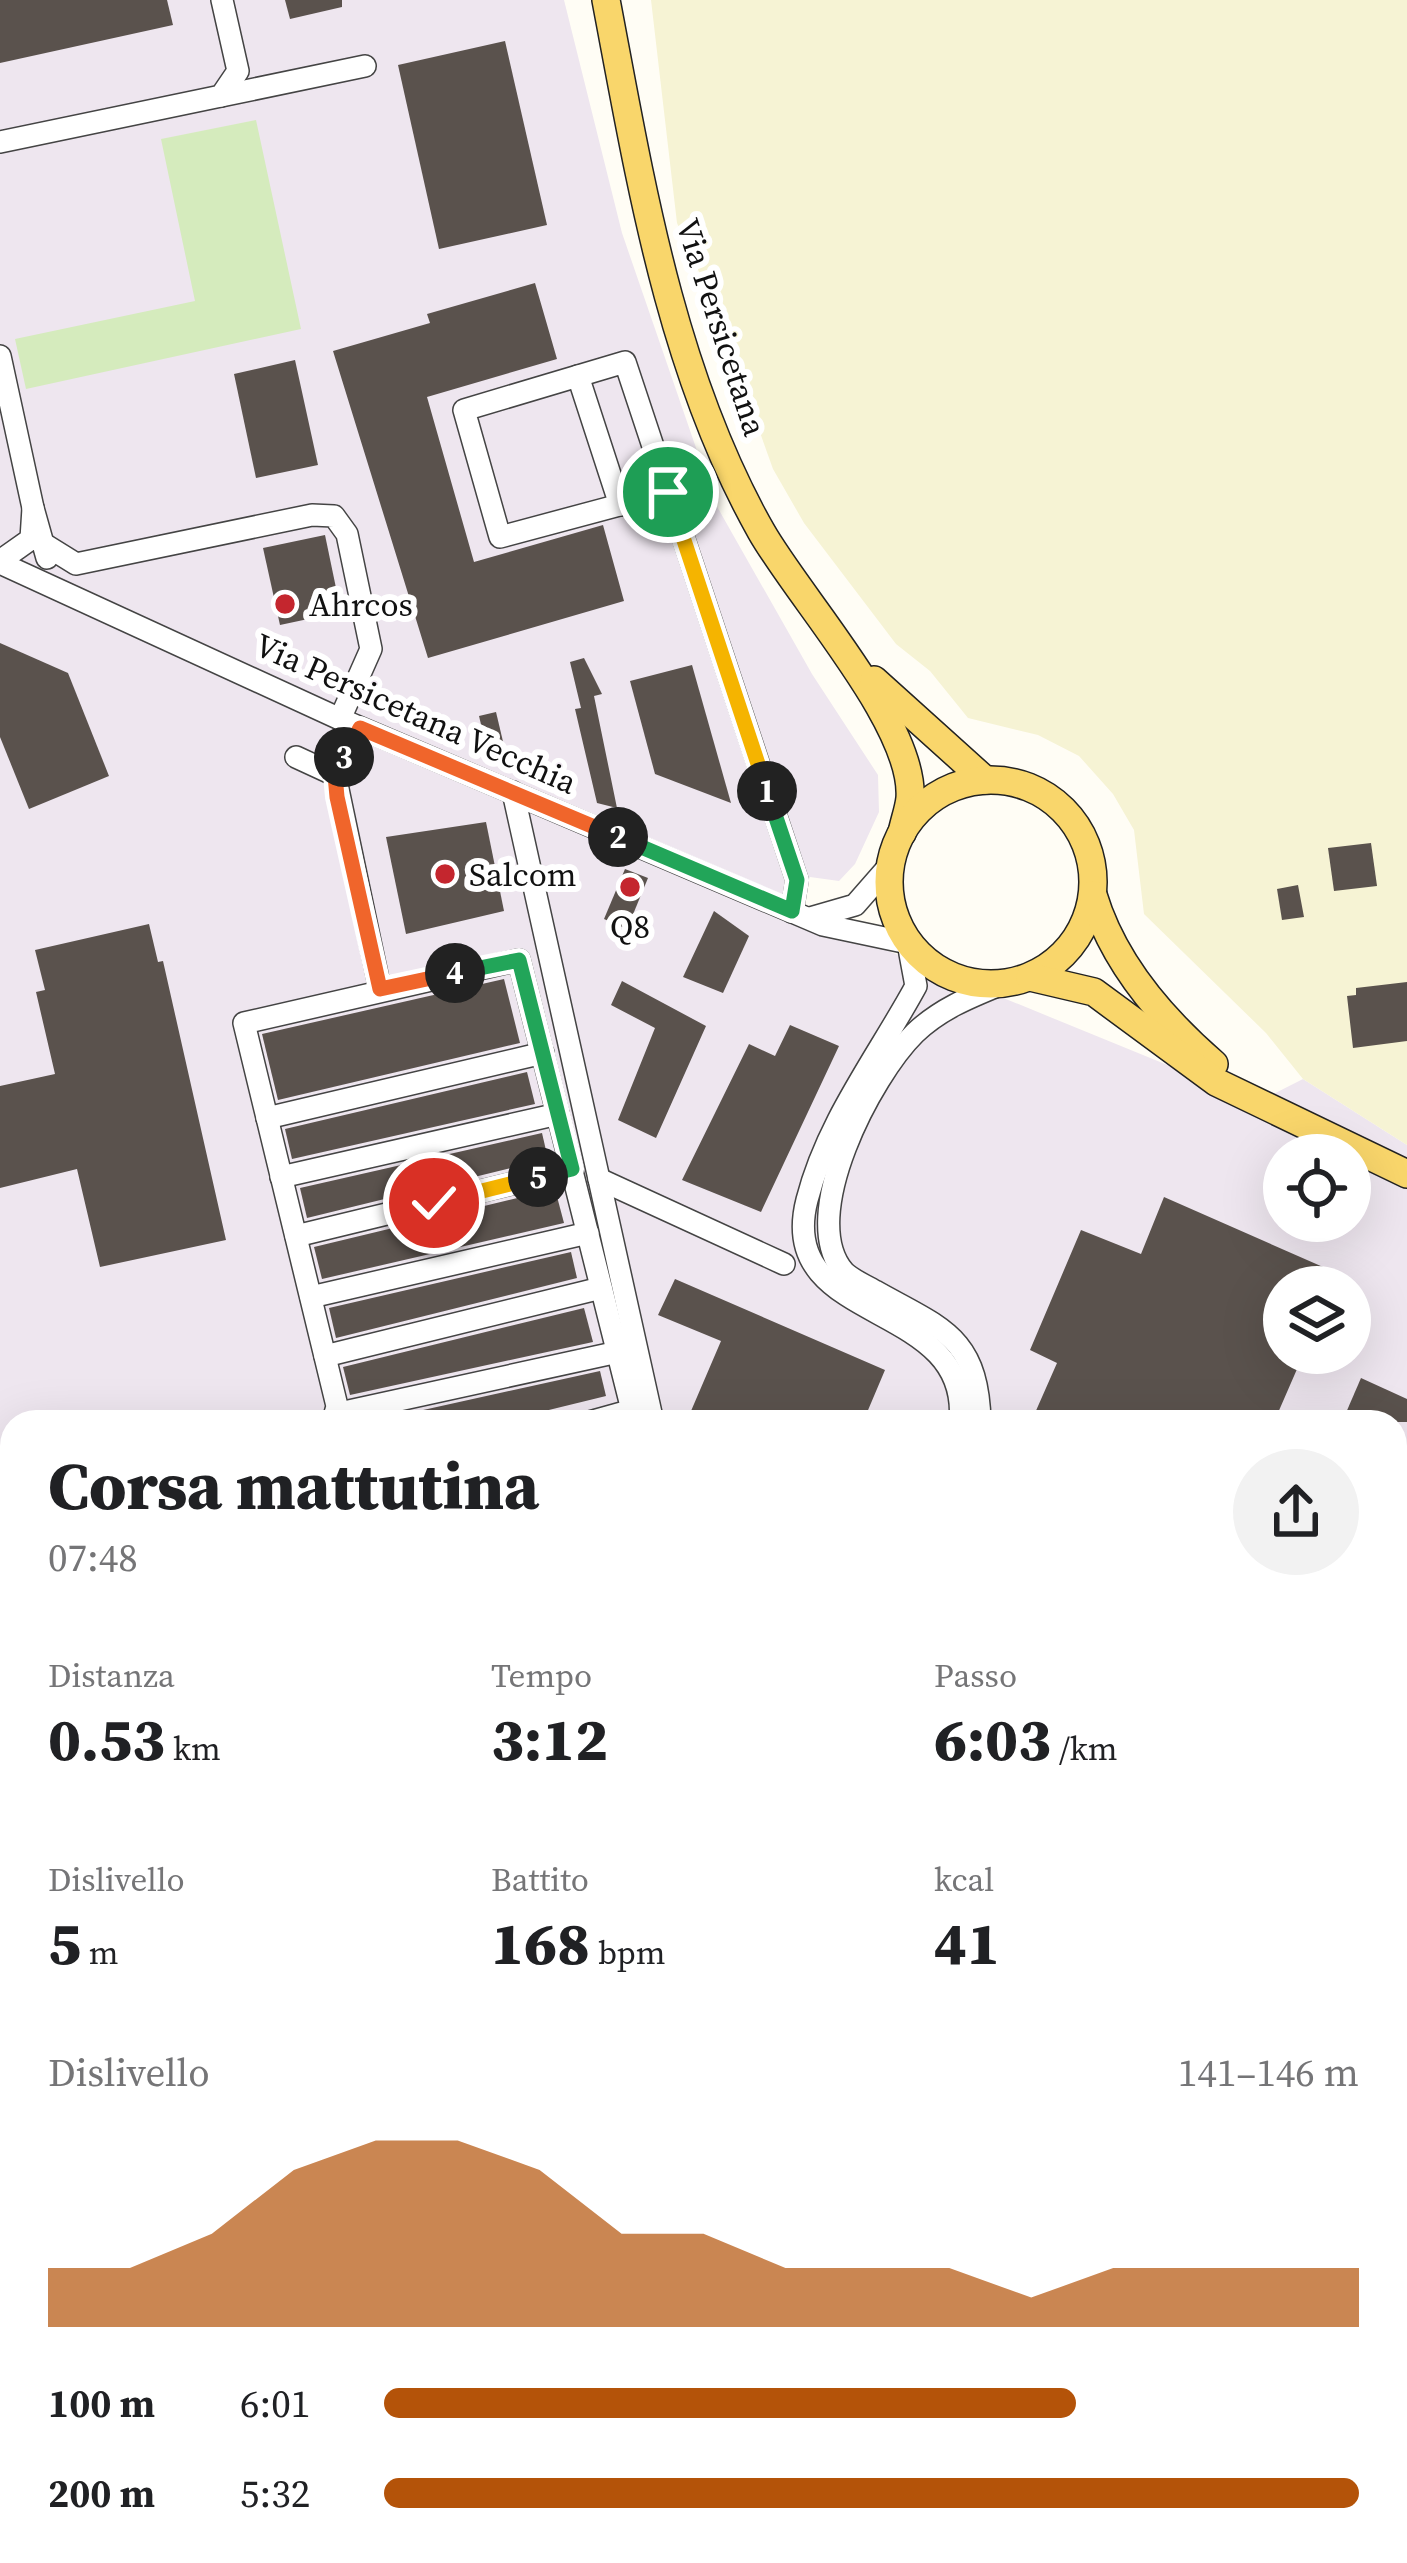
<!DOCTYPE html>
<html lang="it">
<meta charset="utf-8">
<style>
:root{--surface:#fff;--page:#f2f2f2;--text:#202124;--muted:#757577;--accent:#b45309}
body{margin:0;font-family:"Source Serif 4",serif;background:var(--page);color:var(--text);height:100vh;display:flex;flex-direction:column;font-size:45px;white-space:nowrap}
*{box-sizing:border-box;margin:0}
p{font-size:39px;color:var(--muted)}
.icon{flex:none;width:66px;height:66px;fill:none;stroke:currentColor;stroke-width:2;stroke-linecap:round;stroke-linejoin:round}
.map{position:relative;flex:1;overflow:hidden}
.drawer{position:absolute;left:0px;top:1410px;width:1407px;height:1155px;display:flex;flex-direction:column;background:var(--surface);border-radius:36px 36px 0 0;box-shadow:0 12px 48px #0002}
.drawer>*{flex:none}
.controls{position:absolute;left:1263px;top:1134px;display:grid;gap:24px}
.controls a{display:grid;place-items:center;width:108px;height:108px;border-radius:50%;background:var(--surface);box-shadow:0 12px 48px #0002;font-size:60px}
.pin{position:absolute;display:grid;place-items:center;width:102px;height:102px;color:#fff;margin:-51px;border:6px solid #fff;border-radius:50%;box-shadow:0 3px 12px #0007}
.km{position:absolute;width:60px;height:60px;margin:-30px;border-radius:50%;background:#222;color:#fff;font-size:33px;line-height:60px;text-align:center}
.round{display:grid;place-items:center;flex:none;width:126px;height:126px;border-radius:63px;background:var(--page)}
.overview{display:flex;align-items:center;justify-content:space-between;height:204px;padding:0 48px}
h1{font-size:66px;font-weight:800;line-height:90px}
.stats{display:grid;grid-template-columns:repeat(3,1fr);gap:18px;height:204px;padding:12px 48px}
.stats div{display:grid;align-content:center}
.stats b{font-size:60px;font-weight:800}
.stats small{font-size:33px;font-weight:400}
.stats p{font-size:33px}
.chart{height:336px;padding:24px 48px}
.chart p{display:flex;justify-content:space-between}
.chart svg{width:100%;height:216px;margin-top:12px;fill:var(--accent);opacity:.7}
ul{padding:0 48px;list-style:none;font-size:39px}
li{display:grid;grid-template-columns:192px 144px 1fr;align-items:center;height:90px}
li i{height:30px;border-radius:15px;background:var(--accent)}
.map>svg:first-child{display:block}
.industrial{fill:#eee6ef;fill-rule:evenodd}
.farmland{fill:#f6f3d4}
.green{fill:#d5ebbd}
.building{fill:#5a524d}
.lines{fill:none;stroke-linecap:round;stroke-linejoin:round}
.minor-casing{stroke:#444;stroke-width:24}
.major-casing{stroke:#222;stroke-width:30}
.minor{stroke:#fff;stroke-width:21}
.major{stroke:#f9d66b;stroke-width:27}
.rail-casing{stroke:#c4262e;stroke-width:10}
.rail{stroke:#fff;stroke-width:6;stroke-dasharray:18;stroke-linecap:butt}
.split-1-casing{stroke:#fff;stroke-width:24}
.split-2-casing{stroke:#fff;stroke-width:24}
.split-3-casing{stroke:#fff;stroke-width:24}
.split-4-casing{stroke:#fff;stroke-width:24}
.split-5-casing{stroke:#fff;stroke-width:24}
.split-6-casing{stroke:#fff;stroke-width:24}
.split-1{stroke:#f5b400;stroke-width:15}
.split-2{stroke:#22a559;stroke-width:15}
.split-3{stroke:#f0652b;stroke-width:15}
.split-4{stroke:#f0652b;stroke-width:15}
.split-5{stroke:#22a559;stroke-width:15}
.split-6{stroke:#f5b400;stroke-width:15}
.poi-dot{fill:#c4262e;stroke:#fff;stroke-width:4.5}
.labels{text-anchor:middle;stroke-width:12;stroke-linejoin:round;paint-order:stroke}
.street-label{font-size:33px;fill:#111;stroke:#fff}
.poi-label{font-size:33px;fill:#111;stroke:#fff;text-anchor:start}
</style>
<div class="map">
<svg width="1407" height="2563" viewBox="0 0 1407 2563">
<rect width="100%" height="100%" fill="#fffdf5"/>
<g class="industrial">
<path d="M0 0H564L622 233 715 503 812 674 878 775 879 812 855 864 839 881 810 877 793 912 1258 1102 1303 1079 1407 1145V2563H1024L1022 2553H1395V1422H12V1579H0ZM1284 1155H1350V1221H1284ZM1284 1287H1350V1353H1284Z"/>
<path d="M0 1628 12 1629V1921L0 1923Z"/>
</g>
<path class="farmland" d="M651 0H1407V1145L1303 1079 1266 1033 1144 914 1134 830 1113 794 1079 756 1038 735 968 718 930 671 896 644 804 523 773 469 717 312 677 223Z"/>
<g class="green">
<path d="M256 120 301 329 26 389 15 339 195 301 161 139Z"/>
<path d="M12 1921V2137L0 2146V1923Z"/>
<path d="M0 2302 12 2310V2512H0Z"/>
<path d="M570 2553H1021L1024 2563H591Z"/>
</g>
<g class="building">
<path d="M0 0H167L173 25 0 63Z"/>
<path d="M285 0H342V7L290 19Z"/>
<path d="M505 41 547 225 439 249 398 65Z"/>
<path d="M535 283 557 359 427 397 474 562 603 525 624 601 428 658 333 351 430 323 427 314Z"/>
<path d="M295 360 318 465 256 478 234 374Z"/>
<path d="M325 535 341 612 280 625 263 548Z"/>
<path d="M0 643 68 673 109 776 29 809 0 737Z"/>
<path d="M584 658 602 694 594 696 617 808 597 803 575 709 581 708 570 662Z"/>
<path d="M692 665 731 803 655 774 630 681Z"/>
<path d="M496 712 505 750 488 754 479 716Z"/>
<path d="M486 822 504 911 406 934 386 837Z"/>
<path d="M1371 843 1377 886 1334 891 1328 848Z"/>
<path d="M625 869 648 878 627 929 604 919Z"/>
<path d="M1298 885 1304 917 1282 920 1277 889Z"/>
<path d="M714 911 749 936 723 993 683 977Z"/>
<path d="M149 924 158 962 163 961 226 1240 100 1267 77 1169 0 1188V1086L55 1074 36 992 45 990 35 950Z"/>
<path d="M504 979 520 1043 278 1100 262 1034Z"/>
<path d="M622 981 706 1026 656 1138 618 1120 655 1028 611 1005Z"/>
<path d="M1407 982V1041L1353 1048 1347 996 1356 995V988Z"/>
<path d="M790 1025 839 1046 761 1212 682 1180 749 1044 775 1056Z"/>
<path d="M527 1072 535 1104 292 1159 285 1129Z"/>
<path d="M542 1133 548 1159 307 1218 300 1188Z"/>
<path d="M555 1189 564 1223 322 1279 314 1247Z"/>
<path d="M1164 1197 1339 1274 1333 1287H1284V1353H1304L1274 1422H1031L1057 1363 1030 1350 1081 1230 1141 1254Z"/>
<path d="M571 1252 577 1278 336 1338 329 1308Z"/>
<path d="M675 1279 885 1370 863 1422H717L691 1411 721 1341 658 1315Z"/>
<path d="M584 1308 593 1342 350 1395 343 1367Z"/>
<path d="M600 1371 606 1396 500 1422H369Z"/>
<path d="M1361 1378 1407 1399V1422H1342Z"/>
</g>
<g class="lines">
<defs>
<g id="minor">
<path d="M221 96 365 66"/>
<path d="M0 142 221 96 238 71 222 0"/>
<path d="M0 356 33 508"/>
<path d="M578 376 620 505"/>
<path d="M668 492 500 537 464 410 625 362 797 880 792 912"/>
<path d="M47 546 76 564 312 515 334 516 347 534 371 649 340 719"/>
<path d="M0 561 31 539 33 508 47 558"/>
<path d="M0 563 340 719 823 925 908 943 916 986C878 1056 827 1121 807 1200 774 1328 972 1297 960 1422"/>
<path d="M296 757 335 775 360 728"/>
<path d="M335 775 380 989"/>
<path d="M513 792 653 1422"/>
<path d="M810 918 855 905 890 865"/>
<path d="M267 1118 543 1053"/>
<path d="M281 1177 558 1114"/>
<path d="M599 1179 784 1264"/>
<path d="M296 1236 572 1169"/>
<path d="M311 1297 588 1233"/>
<path d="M325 1356 601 1288"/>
<path d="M335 1414 618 1352"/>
<path d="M333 1422 337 1406 244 1023 519 960 632 1410 589 1422"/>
<path d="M980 1422C978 1335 940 1328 875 1291 865 1285 852 1280 844 1272 796 1217 872 1075 915 1033 940 1009 970 997 1002 984"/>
<path d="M0 1595H12"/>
<path d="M1395 1870 1407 1875"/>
<path d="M0 2185 12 2174"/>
<path d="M1395 2257 1407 2262"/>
<path d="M0 2527H12"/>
<path d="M347 2553 373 2563"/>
<path d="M1044 2553 1046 2563"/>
<path d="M1186 2553 1209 2563"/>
</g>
<g id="major">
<path d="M606 0C640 179 670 370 761 531 798 597 915 724 910 798 909 809 904 822 902 833"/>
<path d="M874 680 985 780"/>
<circle cx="991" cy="882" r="102"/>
<path d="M1093 895C1113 962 1162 1019 1214 1064"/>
<path d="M1030 977 1094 992 1216 1082 1407 1174"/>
</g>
</defs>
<use href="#minor" class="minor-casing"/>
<use href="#major" class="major-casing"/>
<use href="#minor" class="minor"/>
<use href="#major" class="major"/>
<defs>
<g id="rail">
<path d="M0 2243 12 2251"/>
<path d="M487 2553 508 2563"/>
<path d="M515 2553 535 2563"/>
</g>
</defs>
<use href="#rail" class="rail-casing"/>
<use href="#rail" class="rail"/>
</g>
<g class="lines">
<defs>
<path id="split-1" d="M668 492 767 791"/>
<path id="split-2" d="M618 837 792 911 797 880 767 791"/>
<path id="split-3" d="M344 757 360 728 618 837"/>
<path id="split-4" d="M344 757 335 775 337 797 380 989 455 973"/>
<path id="split-5" d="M455 973 519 960 572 1169 538 1177"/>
<path id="split-6" d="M434 1203 538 1177"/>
</defs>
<use href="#split-1" class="split-1-casing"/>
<use href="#split-2" class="split-2-casing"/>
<use href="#split-3" class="split-3-casing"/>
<use href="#split-4" class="split-4-casing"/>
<use href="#split-5" class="split-5-casing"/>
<use href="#split-6" class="split-6-casing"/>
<use href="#split-1" class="split-1"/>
<use href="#split-2" class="split-2"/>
<use href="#split-3" class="split-3"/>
<use href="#split-4" class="split-4"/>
<use href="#split-5" class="split-5"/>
<use href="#split-6" class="split-6"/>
</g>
<g class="poi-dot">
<circle cx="285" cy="604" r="12"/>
<circle cx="445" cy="874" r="12"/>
<circle cx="630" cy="887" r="12"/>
</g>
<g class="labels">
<g class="street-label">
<text transform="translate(722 327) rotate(72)" y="12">Via Persicetana</text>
<text transform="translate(416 713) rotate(24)" y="12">Via Persicetana Vecchia</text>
</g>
<g class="poi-label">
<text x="309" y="616">Ahrcos</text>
<text x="469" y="886">Salcom</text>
<text x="630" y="938" text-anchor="middle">Q8</text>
</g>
</g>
</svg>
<div class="controls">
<a><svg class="icon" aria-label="locate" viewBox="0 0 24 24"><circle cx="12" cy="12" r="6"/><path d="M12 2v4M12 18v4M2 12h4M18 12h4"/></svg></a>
<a><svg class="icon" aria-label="layers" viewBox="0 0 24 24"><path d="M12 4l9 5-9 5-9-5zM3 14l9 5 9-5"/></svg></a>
</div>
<div class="pin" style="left:668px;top:492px;background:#1e9e55"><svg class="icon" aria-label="arrive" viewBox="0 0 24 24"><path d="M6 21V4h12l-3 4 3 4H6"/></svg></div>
<div class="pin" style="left:434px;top:1203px;background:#d93025"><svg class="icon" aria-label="check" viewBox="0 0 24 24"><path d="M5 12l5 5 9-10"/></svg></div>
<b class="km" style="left:767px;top:791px">1</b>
<b class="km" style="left:618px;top:837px">2</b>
<b class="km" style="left:344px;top:757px">3</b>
<b class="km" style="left:455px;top:973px">4</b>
<b class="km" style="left:538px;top:1177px">5</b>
<section class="drawer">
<div class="overview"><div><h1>Corsa mattutina</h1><p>07:48</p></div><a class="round"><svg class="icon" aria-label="share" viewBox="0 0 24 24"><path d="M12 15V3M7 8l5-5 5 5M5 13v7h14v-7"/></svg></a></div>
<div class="stats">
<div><p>Distanza</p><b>0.53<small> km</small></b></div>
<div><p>Tempo</p><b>3:12</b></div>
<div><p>Passo</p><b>6:03<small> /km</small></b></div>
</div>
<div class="stats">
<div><p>Dislivello</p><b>5<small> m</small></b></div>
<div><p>Battito</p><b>168<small> bpm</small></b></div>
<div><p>kcal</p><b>41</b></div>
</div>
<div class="chart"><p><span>Dislivello</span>141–146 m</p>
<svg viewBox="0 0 160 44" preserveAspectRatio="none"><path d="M0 44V32L10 32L20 25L30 12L40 6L50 6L60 12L70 25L80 25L90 32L100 32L110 32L120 38L130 32L140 32L150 32L160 32V44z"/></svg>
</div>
<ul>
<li><b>100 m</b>6:01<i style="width:71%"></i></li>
<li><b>200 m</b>5:32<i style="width:100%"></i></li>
</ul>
</section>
</div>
